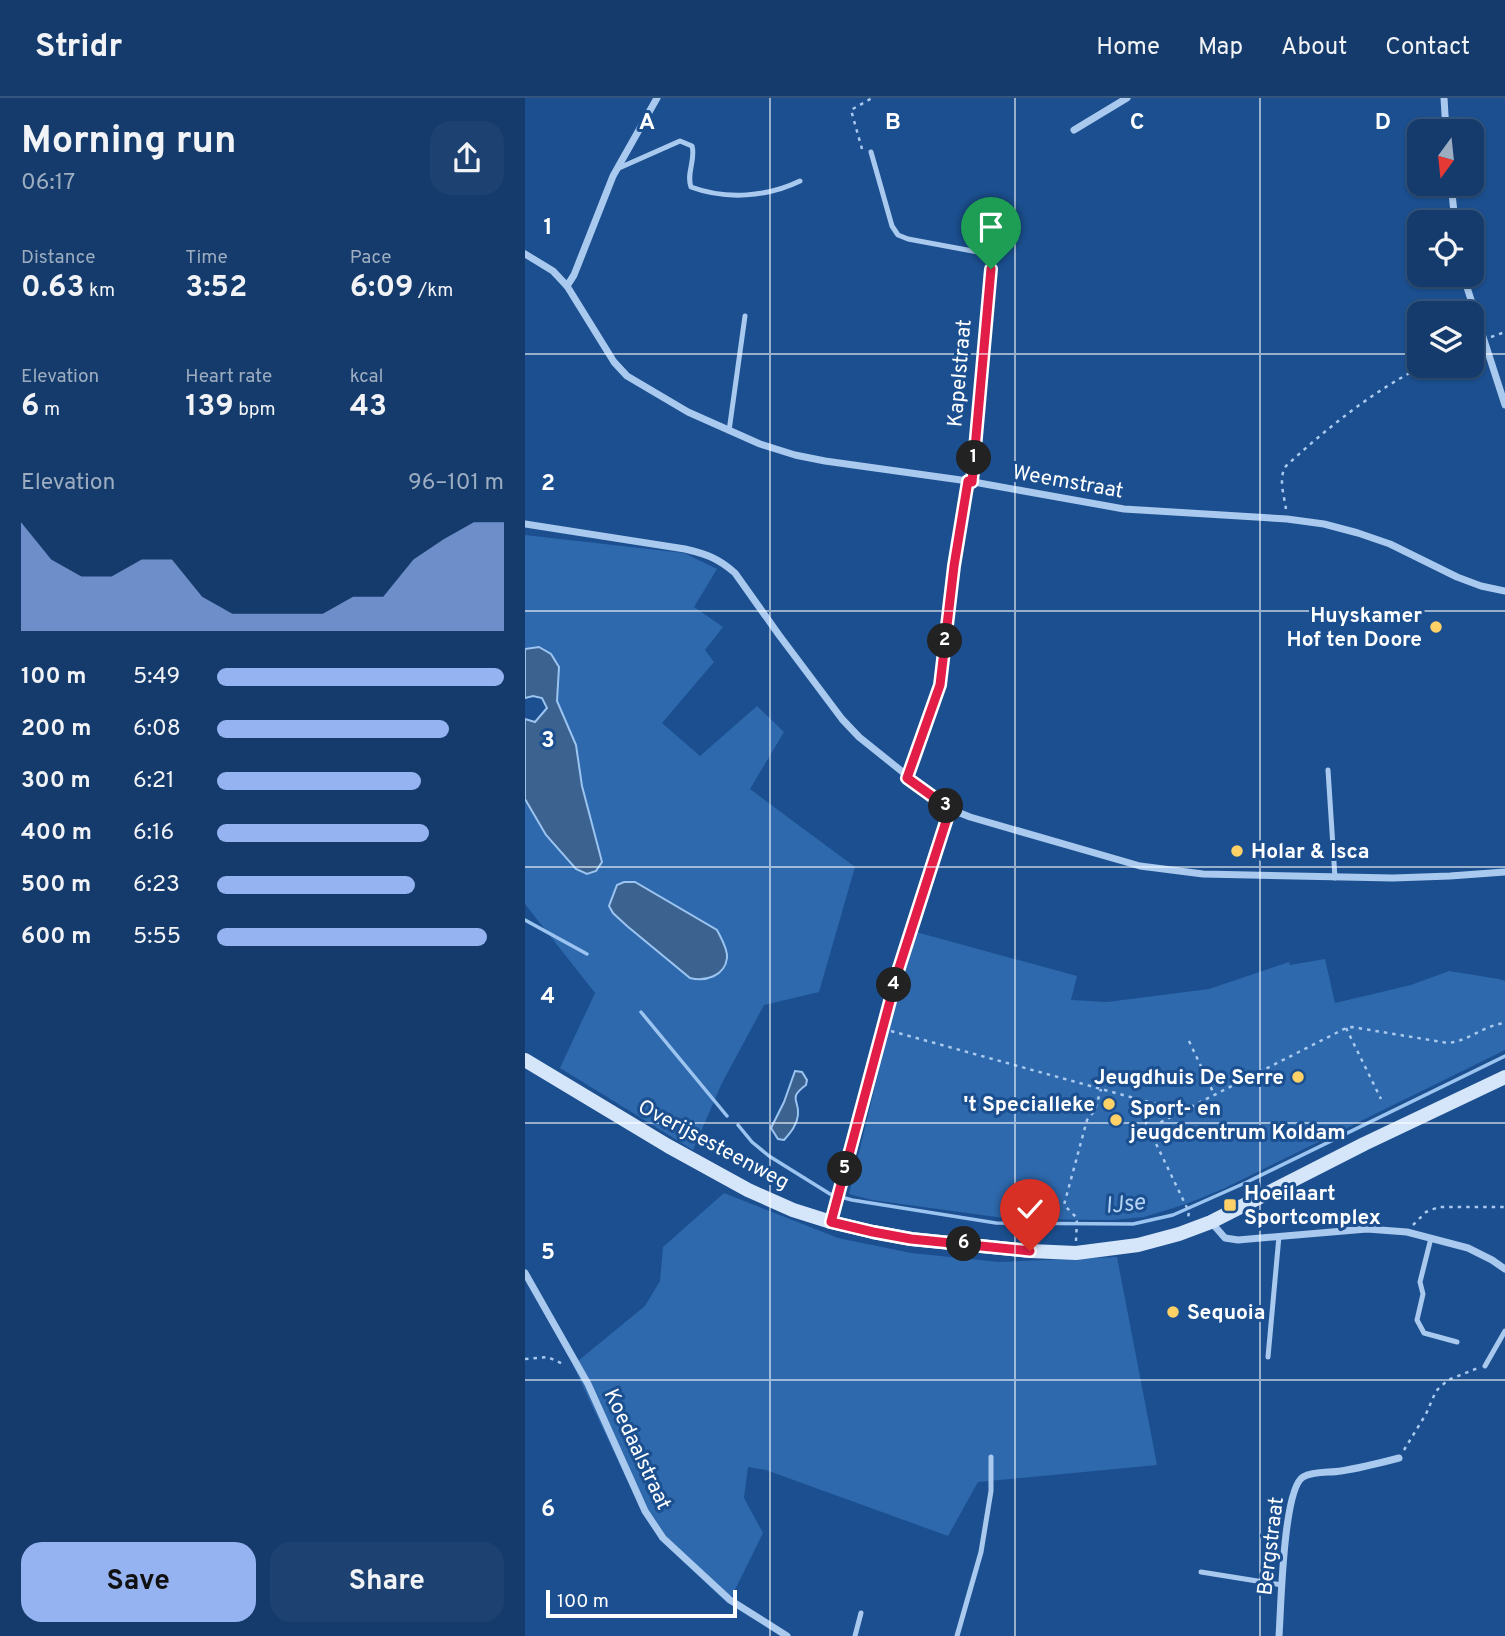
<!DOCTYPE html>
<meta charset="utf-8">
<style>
:root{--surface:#143b6b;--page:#1d4271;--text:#f1f3f6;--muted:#9dadc1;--line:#33557e;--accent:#95b2f1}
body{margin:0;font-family:Overpass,sans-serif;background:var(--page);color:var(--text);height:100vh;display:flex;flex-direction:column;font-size:26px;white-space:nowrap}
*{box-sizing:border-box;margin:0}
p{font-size:23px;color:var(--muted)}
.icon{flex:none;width:38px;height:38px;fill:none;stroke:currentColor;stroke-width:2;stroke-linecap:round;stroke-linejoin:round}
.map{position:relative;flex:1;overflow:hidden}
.side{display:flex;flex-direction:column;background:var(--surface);width:525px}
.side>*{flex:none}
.needle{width:46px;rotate:195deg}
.fabs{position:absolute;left:882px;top:21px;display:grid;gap:14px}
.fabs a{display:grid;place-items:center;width:77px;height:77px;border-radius:14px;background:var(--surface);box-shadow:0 2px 5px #0004,0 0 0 2px var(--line);font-size:35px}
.scale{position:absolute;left:21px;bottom:18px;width:191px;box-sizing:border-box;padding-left:7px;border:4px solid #fff;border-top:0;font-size:19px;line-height:24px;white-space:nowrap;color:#fff;-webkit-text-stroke:5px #1b4f8f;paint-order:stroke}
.pin{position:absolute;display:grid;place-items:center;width:60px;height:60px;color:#fff;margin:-72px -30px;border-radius:50% 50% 50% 0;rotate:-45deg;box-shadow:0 0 7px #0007}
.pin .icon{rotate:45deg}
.km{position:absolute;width:35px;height:35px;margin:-18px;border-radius:50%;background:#222;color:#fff;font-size:19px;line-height:35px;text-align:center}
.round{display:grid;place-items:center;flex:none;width:74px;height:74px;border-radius:21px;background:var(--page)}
.head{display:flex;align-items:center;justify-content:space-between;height:119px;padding:0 21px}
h1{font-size:38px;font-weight:700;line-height:52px}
.metrics{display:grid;grid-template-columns:repeat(3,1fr);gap:10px;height:119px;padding:7px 21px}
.metrics div{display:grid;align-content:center}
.metrics b{font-size:30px;font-weight:700}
.metrics small{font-size:19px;font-weight:400}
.metrics p{font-size:19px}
.chart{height:196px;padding:14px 21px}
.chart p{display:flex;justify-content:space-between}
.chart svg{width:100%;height:126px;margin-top:7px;fill:var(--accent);opacity:.7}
.button{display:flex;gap:14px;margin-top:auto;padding:14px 21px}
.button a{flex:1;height:80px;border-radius:21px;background:var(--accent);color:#111;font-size:28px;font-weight:700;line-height:80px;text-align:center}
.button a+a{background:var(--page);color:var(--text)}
ul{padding:0 21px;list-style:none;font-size:23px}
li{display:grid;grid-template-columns:112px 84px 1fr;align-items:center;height:52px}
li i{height:18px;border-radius:9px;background:var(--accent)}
header{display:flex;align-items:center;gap:42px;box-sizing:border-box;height:98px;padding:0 35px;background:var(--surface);border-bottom:2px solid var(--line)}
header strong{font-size:33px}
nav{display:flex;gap:38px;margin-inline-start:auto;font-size:24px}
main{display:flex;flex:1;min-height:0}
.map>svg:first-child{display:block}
.green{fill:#2e69ad;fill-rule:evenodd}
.water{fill:#3c6290;stroke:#9cc4f0;stroke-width:2}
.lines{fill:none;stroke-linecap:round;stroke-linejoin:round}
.stream{stroke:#9cc4f0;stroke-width:3.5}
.path{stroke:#a9c9ee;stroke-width:2.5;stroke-dasharray:3.5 5;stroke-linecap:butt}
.service{stroke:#a9c9ee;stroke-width:5}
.minor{stroke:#a9c9ee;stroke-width:7}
.secondary{stroke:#d6e6fa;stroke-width:14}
.route-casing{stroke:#fff;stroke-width:14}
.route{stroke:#e11d48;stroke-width:9}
.grid{fill:none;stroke:#fff;stroke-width:2;stroke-opacity:0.55}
.poi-dot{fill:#ffd166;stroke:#1b4f8f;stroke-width:2.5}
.labels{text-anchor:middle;stroke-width:6;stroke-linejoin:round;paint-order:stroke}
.street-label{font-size:21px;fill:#fff;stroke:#1b4f8f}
.poi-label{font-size:21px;font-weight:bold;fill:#fff;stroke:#1b4f8f;text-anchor:start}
.water-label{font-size:23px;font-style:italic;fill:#b5d3f5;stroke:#1b4f8f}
.grid-label{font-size:23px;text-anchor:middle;font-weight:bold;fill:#fff;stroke:#1b4f8f;stroke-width:6;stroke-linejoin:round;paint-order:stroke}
</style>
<header>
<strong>Stridr</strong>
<nav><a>Home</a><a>Map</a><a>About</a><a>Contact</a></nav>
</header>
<main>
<section class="side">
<div class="head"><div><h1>Morning run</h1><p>06:17</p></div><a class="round"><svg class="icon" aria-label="share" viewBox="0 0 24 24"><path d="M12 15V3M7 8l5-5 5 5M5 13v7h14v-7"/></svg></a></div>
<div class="metrics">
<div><p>Distance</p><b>0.63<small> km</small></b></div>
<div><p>Time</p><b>3:52</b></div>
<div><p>Pace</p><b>6:09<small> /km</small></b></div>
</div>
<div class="metrics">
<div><p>Elevation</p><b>6<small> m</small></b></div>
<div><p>Heart rate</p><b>139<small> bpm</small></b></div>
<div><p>kcal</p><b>43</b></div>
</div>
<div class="chart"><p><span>Elevation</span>96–101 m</p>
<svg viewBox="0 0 160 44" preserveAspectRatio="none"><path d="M0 44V6L10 19L20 25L30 25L40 19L50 19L60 32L70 38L80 38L90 38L100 38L110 32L120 32L130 19L140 12L150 6L160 6V44z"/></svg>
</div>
<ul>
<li><b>100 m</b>5:49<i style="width:100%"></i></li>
<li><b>200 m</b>6:08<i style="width:81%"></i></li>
<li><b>300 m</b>6:21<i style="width:71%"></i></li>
<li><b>400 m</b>6:16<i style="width:74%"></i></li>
<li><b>500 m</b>6:23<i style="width:69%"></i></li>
<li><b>600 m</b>5:55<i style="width:94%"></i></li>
</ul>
<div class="button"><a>Save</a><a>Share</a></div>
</section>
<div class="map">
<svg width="980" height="1538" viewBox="0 0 980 1538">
<rect width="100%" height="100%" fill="#1b4f8f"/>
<g class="green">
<path d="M0 437 159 455 192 471 169 509 198 529 180 552 189 564 137 625 175 658 232 608 259 634 225 691 330 769 294 894 239 907 197 985 168 1052 35 970 70 895 0 806V701L21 737 57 688 51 647 32 603 33 569 26 557 14 550 0 551ZM110 784 146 806 165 880 88 815Z"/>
<path d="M391 834 552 878 546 902 582 904 684 891 764 864 765 867 800 861 810 905 886 887 924 873 974 881 980 883V952L698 1091 661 1106 619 1119 587 1122 486 1121 347 1102 324 1096 365 926Z"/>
<path d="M199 1095 313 1140 386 1155 474 1164 592 1159 632 1367 453 1384 423 1438 241 1372 223 1369 219 1400 238 1435 203 1506 134 1441 101 1380 48 1267 120 1208 135 1183 138 1149Z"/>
</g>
<g class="water">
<path d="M14 549 26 556 34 569 32 603 51 647 57 688 77 764 71 773 62 776 51 771 21 737 0 701V621L10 624 22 610 17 600 8 598 0 600V551Z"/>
<path d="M99 784H110L192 832C196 840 203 851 202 860 200 878 180 884 165 880L102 828 88 815 84 808 92 787Z"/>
<path d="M270 973 277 974 282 982 281 987C262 1001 275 1002 273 1017 272 1027 266 1034 259 1042L253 1041 246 1030 259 1004Z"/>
</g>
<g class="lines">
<g class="stream">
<path d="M0 822 62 856"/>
<path d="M116 914 202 1018"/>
<path d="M213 1027 227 1044 244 1058 305 1096 327 1102 471 1125 608 1126 648 1117 720 1085 980 958"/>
</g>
<g class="path">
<path d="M337 51 326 12 347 0"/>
<path d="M966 239 980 234"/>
<path d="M761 411C759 397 753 380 761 368 802 330 848 293 898 268"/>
<path d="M386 670 415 587 429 468 441 393"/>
<path d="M821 930 856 1001"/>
<path d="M366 933 656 1013"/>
<path d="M664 943 689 996"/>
<path d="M609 1000 664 1114 663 1120"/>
<path d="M618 1043 636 1024 821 930 827 929 923 945C944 943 957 928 980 925"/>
<path d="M888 1127 901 1114 914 1109H980"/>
<path d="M551 1143 552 1120 539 1107 562 1022 570 1012 576 991"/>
<path d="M0 1261 23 1259 40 1267"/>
<path d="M879 1352 901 1316 911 1293 923 1282 953 1270"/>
</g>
<g class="service">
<path d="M346 54 367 128 373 137 383 141 453 154 464 163 466 171 447 384"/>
<path d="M94 70 155 43 167 48C171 62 161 75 166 89 201 102 242 99 275 83"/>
<path d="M204 333 220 218"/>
<path d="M803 672 810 780"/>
<path d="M906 1140 895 1184 898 1196 892 1222 899 1235 932 1244"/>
<path d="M743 1259 754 1138"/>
<path d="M960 1268 980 1233"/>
<path d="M676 1474 757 1487"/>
<path d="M330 1538 336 1515"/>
<path d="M432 1538 456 1454 466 1393V1359"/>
</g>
<g class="minor">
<path d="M919 0 921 33"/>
<path d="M549 32 602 0"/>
<path d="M926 86 930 124"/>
<path d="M0 156 28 173 42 188 89 264 102 278 163 314 235 346 270 357 300 363 443 383 599 411 762 421 799 426 833 435 865 446 932 479 956 488 980 493"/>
<path d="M938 177 980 307"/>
<path d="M42 188 49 177 88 78 132 0"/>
<path d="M0 426 160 451C181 456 193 460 210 475L254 537 317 621 334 639 415 704 425 711 445 719 615 768 678 776 868 780 925 778 980 774"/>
<path d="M306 1124 373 873 425 711"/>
<path d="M686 1124 700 1140 713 1142 842 1131 882 1134 943 1150 967 1162 980 1171"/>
<path d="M0 1175 63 1286 120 1413 138 1440 205 1502 262 1538"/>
<path d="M754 1538C756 1511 758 1391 778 1379 789 1373 804 1375 816 1373 835 1370 855 1365 874 1360"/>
</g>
<path class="secondary" d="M0 962 143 1048 223 1092 268 1112 306 1124 348 1134 386 1141 505 1153 551 1155 613 1147 654 1136 686 1124 839 1046 980 979"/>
</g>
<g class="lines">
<defs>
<path id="route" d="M466 171 447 384 443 383 429 468 415 587 382 680 425 711 373 873 306 1124 348 1134 386 1141 505 1153"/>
</defs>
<use href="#route" class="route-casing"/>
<use href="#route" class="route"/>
</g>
<path class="grid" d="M245 0V1538M490 0V1538M735 0V1538M0 256H894M947 256H980M0 513H980M0 769H980M0 1025H980M0 1282H980"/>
<g class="poi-dot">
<circle cx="911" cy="529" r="7"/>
<circle cx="712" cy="753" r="7"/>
<circle cx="773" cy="979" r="7"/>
<circle cx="584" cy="1006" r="7"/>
<circle cx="591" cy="1022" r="7"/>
<rect x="698" y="1100" width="14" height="14" rx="3.5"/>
<circle cx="648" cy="1214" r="7"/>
</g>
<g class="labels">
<g class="street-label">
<text transform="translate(434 275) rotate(-85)" y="7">Kapelstraat</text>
<text transform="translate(543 383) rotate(10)" y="7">Weemstraat</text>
<text transform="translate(189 1046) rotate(28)" y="7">Overijsesteenweg</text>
<text transform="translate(113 1351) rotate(65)" y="7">Koedaalstraat</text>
<text transform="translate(745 1448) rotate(-83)" y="7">Bergstraat</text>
</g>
<g class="poi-label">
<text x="897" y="524" text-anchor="end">Huyskamer<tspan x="897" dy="24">Hof ten Doore</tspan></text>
<text x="726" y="760">Holar &amp; Isca</text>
<text x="759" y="986" text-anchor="end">Jeugdhuis De Serre</text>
<text x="570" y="1013" text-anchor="end">'t Specialleke</text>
<text x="605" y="1017">Sport- en<tspan x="605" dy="24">jeugdcentrum Koldam</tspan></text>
<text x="719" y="1102">Hoeilaart<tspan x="719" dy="24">Sportcomplex</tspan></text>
<text x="662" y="1221">Sequoia</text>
</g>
<g class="water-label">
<text transform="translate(600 1105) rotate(-6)" y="8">IJse</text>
</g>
</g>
<g class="grid-label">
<text x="122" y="31">A</text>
<text x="368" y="31">B</text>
<text x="612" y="31">C</text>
<text x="858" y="31">D</text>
<text x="23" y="136">1</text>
<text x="23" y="392">2</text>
<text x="23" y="649">3</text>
<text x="23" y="905">4</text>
<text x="23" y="1161">5</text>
<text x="23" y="1418">6</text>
</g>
</svg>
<div class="fabs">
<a><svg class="needle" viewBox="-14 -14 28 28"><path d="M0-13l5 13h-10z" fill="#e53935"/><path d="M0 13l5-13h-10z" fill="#9dadc1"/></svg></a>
<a><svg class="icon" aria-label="locate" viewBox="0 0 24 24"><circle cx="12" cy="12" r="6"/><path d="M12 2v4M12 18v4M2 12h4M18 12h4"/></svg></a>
<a><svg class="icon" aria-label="layers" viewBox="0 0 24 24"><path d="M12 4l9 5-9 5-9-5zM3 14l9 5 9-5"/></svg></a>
</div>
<div class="scale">100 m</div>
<div class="pin" style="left:466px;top:171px;background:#1e9e55"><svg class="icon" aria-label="arrive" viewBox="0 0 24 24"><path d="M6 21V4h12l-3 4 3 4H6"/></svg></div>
<div class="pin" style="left:505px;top:1153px;background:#d93025"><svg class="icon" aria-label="check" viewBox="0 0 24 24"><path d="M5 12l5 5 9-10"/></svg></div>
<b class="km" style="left:449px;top:360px">1</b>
<b class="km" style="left:420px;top:543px">2</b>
<b class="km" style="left:421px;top:708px">3</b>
<b class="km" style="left:369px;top:887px">4</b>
<b class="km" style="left:320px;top:1071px">5</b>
<b class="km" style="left:439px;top:1146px">6</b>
</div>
</main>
